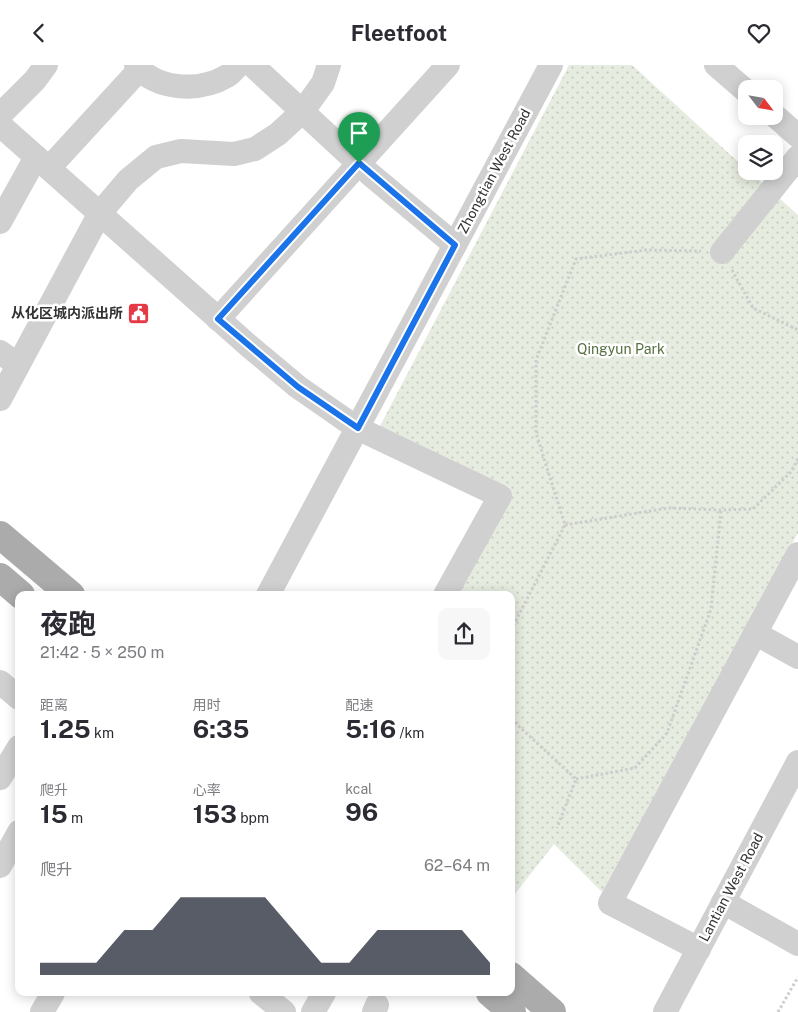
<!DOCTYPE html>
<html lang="zh">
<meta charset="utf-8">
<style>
:root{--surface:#fff;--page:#f7f7f7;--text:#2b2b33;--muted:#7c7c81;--accent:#111827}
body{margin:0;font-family:"Public Sans","Noto Sans SC",sans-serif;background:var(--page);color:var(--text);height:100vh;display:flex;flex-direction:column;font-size:19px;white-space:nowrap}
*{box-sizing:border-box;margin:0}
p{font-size:16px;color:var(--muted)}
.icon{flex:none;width:28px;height:28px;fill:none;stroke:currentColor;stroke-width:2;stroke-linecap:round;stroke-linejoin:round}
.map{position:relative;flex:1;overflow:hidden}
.side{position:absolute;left:15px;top:526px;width:500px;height:405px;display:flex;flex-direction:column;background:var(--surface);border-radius:10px;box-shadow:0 2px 12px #0003}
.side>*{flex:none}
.needle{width:32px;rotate:121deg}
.fabs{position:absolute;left:738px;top:15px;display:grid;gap:10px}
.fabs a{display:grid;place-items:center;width:45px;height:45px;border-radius:10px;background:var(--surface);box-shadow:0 2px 12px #0003;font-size:25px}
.pin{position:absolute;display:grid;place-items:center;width:42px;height:42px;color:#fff;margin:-51px -21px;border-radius:50% 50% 50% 0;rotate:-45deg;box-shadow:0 0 5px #0007}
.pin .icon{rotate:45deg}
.round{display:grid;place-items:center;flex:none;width:52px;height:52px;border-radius:10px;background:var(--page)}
.summary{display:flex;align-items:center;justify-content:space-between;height:85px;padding:0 25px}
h1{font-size:28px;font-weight:700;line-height:38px}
.figures{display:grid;grid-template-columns:repeat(3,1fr);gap:8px;height:85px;padding:5px 25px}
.figures div{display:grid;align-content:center}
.figures b{font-size:25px;font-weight:700}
.figures small{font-size:14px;font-weight:400}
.figures p{font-size:14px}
.chart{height:140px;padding:10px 25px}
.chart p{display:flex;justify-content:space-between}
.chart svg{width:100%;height:90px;margin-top:5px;fill:var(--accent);opacity:.7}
header{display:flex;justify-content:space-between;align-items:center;height:65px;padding:0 25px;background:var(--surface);font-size:22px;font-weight:700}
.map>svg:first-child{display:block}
.park{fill:url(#park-dots)}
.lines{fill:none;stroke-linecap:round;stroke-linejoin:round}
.path{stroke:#cdcdcd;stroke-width:3;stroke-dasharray:2.5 2.5;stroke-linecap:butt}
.minor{stroke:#d0d0d0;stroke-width:24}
.major{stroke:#ababab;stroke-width:28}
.route-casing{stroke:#fff;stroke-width:10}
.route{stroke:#1a73e8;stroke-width:6}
.labels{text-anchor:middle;stroke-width:5;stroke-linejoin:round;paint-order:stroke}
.street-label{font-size:14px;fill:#333;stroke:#fff}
.poi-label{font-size:14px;font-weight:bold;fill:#333;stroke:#fff;text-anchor:end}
.park-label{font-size:14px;fill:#56703f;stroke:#fff}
</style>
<header><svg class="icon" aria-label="back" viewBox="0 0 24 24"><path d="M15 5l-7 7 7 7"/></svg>Fleetfoot<svg class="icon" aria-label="heart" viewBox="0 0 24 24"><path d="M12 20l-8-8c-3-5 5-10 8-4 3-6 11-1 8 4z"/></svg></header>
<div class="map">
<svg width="798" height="947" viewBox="0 0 798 947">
<defs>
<pattern id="park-dots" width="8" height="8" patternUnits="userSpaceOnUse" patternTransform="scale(1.25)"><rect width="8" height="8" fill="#e6ecdf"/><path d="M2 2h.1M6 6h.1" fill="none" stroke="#c6cbc0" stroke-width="1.8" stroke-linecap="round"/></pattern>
</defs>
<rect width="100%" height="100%" fill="#fff"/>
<path class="park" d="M569 0H632L746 104V106H749L798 150V468L602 827 554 779 511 834V530H449L509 422 380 361Z"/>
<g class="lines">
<g class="path">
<path d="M732 205 753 243 798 265"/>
<path d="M565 460 668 443 721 445 753 444 792 406 798 393"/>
<path d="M511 565 565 460 536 368V295L576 194 646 185 701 186"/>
<path d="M511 654 576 714 557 763"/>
<path d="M576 714 635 703 667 668 711 544 721 445"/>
<path d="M778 947 798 912"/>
</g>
<g class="minor">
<path d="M136 0C157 26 200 27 227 11 232 8 235 3 239 0"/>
<path d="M252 0 371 110 455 180"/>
<path d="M716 0 746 26"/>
<path d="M0 50 35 15 46 0"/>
<path d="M774 50 798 71"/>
<path d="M0 60 249 281 298 322 357 363 500 431 445 530"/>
<path d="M49 103 140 4"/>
<path d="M0 157 36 92"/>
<path d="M722 187 798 92"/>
<path d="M218 254 448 0"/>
<path d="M0 287 18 300"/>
<path d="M0 334 100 148 128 115 156 92 181 86 234 89 255 84 278 69 303 46 323 18 329 0"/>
<path d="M268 530 551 0"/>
<path d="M755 568 798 592"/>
<path d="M0 617 19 633"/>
<path d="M0 713 19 682"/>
<path d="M0 801 19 767"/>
<path d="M723 837 798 879"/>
<path d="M699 884 610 838 798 489"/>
<path d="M261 928 284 947"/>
<path d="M42 947 53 928"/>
<path d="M313 947 324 928"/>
<path d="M374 947 377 940"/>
<path d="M665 947 798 697"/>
</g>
<g class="major">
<path d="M0 470 71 530"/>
<path d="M0 512 21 530"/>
<path d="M511 911 552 947"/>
<path d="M490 928 512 947"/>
</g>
</g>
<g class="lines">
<defs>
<path id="route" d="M359 98 455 180 358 363 298 322 218 254Z"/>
</defs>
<use href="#route" class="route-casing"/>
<use href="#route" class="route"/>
</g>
<defs>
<symbol id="civic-square" viewBox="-11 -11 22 22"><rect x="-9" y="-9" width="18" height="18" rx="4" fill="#e63946" stroke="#fff"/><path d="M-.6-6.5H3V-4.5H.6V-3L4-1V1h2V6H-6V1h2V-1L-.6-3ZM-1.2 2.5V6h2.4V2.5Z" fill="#fff"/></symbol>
</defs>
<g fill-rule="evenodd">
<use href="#civic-square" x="126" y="236" width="25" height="25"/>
</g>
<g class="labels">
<g class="street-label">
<text transform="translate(494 106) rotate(-62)" y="5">Zhongtian West Road</text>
<text transform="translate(731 822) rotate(-62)" y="5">Lantian West Road</text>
</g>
<g class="poi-label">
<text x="123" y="253">从化区城内派出所</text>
</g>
<g class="park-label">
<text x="621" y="289">Qingyun Park</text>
</g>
</g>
</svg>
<div class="fabs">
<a><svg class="needle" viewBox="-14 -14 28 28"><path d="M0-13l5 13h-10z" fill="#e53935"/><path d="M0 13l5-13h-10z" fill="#7c7c81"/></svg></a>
<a><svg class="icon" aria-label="layers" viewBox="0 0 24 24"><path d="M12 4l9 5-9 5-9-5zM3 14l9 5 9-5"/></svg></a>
</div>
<div class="pin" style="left:359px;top:98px;background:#1e9e55"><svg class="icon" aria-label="arrive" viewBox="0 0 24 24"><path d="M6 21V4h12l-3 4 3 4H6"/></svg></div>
<section class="side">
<div class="summary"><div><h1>夜跑</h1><p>21:42 · 5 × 250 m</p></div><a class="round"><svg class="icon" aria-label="share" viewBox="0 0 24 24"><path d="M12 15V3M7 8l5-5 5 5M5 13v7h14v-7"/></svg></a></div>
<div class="figures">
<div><p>距离</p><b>1.25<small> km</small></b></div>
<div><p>用时</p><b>6:35</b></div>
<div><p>配速</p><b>5:16<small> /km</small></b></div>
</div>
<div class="figures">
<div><p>爬升</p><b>15<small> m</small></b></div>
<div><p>心率</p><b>153<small> bpm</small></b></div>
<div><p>kcal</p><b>96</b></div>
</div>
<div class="chart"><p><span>爬升</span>62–64 m</p>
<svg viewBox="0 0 160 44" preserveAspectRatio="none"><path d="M0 44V38L10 38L20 38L30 22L40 22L50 6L60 6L70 6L80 6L90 22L100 38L110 38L120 22L130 22L140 22L150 22L160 38V44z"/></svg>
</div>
</section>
</div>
